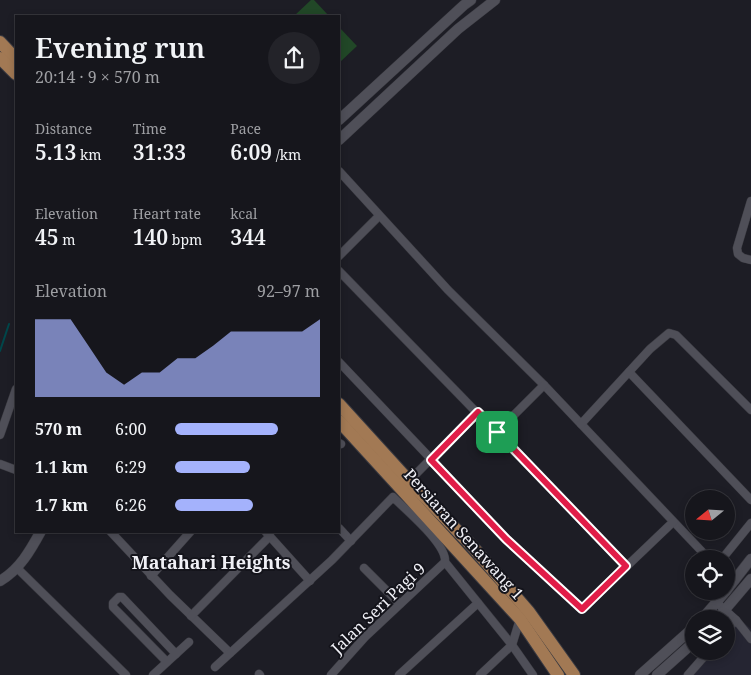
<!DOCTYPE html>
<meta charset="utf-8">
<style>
:root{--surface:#16161c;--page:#232329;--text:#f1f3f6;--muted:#9e9fa3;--line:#35353b;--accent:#a4b2fc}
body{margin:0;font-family:"Noto Serif",serif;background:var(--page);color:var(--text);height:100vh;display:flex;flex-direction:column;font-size:19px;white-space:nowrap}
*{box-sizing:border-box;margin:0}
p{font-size:16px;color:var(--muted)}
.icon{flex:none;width:28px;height:28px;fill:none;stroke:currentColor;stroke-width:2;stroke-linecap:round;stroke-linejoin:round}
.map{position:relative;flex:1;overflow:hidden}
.drawer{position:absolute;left:15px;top:15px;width:325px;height:518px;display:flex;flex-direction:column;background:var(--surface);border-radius:0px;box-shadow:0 2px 8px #0003,0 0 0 1px var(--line)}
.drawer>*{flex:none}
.needle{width:32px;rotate:252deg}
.fabs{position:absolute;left:685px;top:490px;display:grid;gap:10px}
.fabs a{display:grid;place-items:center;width:50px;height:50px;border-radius:50%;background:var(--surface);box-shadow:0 2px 8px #0003,0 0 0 1px var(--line);font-size:25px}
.pin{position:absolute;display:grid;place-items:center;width:42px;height:42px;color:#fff;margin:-21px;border-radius:10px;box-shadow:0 2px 8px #0006}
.round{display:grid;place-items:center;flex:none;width:52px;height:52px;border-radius:26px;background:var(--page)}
.head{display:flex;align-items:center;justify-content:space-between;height:85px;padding:0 20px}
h1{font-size:28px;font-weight:600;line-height:38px}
.stats{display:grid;grid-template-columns:repeat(3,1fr);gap:8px;height:85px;padding:5px 20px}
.stats div{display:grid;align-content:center}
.stats b{font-size:21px;font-weight:600}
.stats small{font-size:14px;font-weight:400}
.stats p{font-size:14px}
.chart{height:140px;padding:10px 20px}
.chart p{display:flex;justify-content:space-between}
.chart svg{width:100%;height:90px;margin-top:5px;fill:var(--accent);opacity:.7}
ul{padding:0 20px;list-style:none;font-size:16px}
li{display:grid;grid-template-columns:80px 60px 1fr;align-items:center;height:38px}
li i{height:12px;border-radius:6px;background:var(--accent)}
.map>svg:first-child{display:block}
.built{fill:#252532}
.green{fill:#214727}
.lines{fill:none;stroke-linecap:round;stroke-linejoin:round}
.stream{stroke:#00464a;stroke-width:2}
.minor-casing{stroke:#3a3a41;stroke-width:9}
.tertiary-casing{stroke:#3a3a41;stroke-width:11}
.primary-casing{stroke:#3a3a41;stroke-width:14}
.minor{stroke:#4f4f58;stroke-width:8}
.tertiary{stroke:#4f4f58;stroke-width:10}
.primary{stroke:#a27954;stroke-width:12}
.route-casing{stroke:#fff;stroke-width:10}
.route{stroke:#e11d48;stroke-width:6}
.labels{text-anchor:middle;stroke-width:4;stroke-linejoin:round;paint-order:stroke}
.street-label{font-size:16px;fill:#f0f0f6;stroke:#14141b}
.neighbourhood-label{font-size:18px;font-weight:bold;fill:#f0f0f6;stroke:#14141b}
</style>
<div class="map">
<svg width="751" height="675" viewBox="0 0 751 675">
<rect width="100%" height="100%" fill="#1d1d25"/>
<path class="built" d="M735 615 751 629V675H682L704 651H726V625Z"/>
<g class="green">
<path d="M311 0H314L329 16H294Z"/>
<path d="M339 27 357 46 339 63Z"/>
</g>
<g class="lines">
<path class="stream" d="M0 351 9 324"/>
<defs>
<g id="minor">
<path d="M339 171 448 290 544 385 709 559"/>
<path d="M751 201 737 248 738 254 743 258 751 260"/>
<path d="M339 256 379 216"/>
<path d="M339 271 626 566"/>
<path d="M339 362 507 539 582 609 673 522"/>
<path d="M629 372 751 500"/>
<path d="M581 424 650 349 669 333 676 335 751 410"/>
<path d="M497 432 544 385"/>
<path d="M0 435 16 389"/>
<path d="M339 443 341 444"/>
<path d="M0 464 16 470"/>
<path d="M409 481 477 412"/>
<path d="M339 528 351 541"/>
<path d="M110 531 170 595 230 653"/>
<path d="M265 531 310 581"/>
<path d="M722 559 751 523"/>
<path d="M17 568 126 675"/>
<path d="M364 568 400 604"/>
<path d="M726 574 735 581"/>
<path d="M151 576 191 531"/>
<path d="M716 602 736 620 751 639"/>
<path d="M191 616 270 536"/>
<path d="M726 631 736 620"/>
<path d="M167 662 113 607V603L119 597H122L176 654"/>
<path d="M215 667 332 560 393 497C407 511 447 544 445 562L512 645 533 675"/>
<path d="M259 674 260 675"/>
<path d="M153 675 189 642"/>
<path d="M331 675 365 637 445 562"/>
<path d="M399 675 478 603"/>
<path d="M480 675 512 645 520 619"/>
<path d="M688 675 709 651"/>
</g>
<g id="tertiary">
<path d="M339 120 464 5 471 0"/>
<path d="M339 140 458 29 495 0"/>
<path d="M0 581C20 569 30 551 41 531"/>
<path d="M726 591 751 559"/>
<path d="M702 619 726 591"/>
<path d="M717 619 751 579"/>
<path d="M640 675 694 627"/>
<path d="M657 675 694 642"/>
</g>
<g id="primary">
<path d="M0 42 16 59"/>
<path d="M0 58 16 74"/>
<path d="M339 404 409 481 472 546 529 612 574 675"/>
<path d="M339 421 520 619 558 675"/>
</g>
</defs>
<use href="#minor" class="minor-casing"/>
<use href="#tertiary" class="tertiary-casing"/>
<use href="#primary" class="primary-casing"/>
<use href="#minor" class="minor"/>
<use href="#tertiary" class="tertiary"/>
<use href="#primary" class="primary"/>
</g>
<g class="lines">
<defs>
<path id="route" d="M478 412 626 566 582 609 506 539 431 460Z"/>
</defs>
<use href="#route" class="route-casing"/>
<use href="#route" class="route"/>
</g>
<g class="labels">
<g class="street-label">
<text transform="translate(464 534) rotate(48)" y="6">Persiaran Senawang 1</text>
<text transform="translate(378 608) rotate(-44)" y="6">Jalan Seri Pagi 9</text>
</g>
<g class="neighbourhood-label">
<text x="211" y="569">Matahari Heights</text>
</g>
</g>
</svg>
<div class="fabs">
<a><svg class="needle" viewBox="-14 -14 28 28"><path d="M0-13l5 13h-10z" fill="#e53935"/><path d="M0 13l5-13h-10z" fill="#9e9fa3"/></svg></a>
<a><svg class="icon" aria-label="locate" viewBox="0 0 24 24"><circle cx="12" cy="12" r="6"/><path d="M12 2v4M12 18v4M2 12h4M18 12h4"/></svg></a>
<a><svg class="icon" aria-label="layers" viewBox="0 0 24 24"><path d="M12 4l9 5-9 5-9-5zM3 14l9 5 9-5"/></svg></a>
</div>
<div class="pin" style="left:497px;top:432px;background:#1e9e55"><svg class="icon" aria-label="arrive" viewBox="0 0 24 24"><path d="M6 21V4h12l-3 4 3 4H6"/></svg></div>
<section class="drawer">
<div class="head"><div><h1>Evening run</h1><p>20:14 · 9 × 570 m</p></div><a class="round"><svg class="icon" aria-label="share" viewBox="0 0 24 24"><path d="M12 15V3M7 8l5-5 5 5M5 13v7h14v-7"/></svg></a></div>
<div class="stats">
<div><p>Distance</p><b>5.13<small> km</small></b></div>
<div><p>Time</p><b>31:33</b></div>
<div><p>Pace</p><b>6:09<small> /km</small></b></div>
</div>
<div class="stats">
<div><p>Elevation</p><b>45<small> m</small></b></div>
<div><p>Heart rate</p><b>140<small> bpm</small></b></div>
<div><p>kcal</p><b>344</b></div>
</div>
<div class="chart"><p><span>Elevation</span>92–97 m</p>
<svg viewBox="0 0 160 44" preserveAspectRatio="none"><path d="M0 44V6L10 6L20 6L30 19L40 32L50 38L60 32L70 32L80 25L90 25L100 19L110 12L120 12L130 12L140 12L150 12L160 6V44z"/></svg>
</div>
<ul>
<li><b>570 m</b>6:00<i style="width:71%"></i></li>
<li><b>1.1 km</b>6:29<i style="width:52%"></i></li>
<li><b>1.7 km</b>6:26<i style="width:54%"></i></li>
</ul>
</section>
</div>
